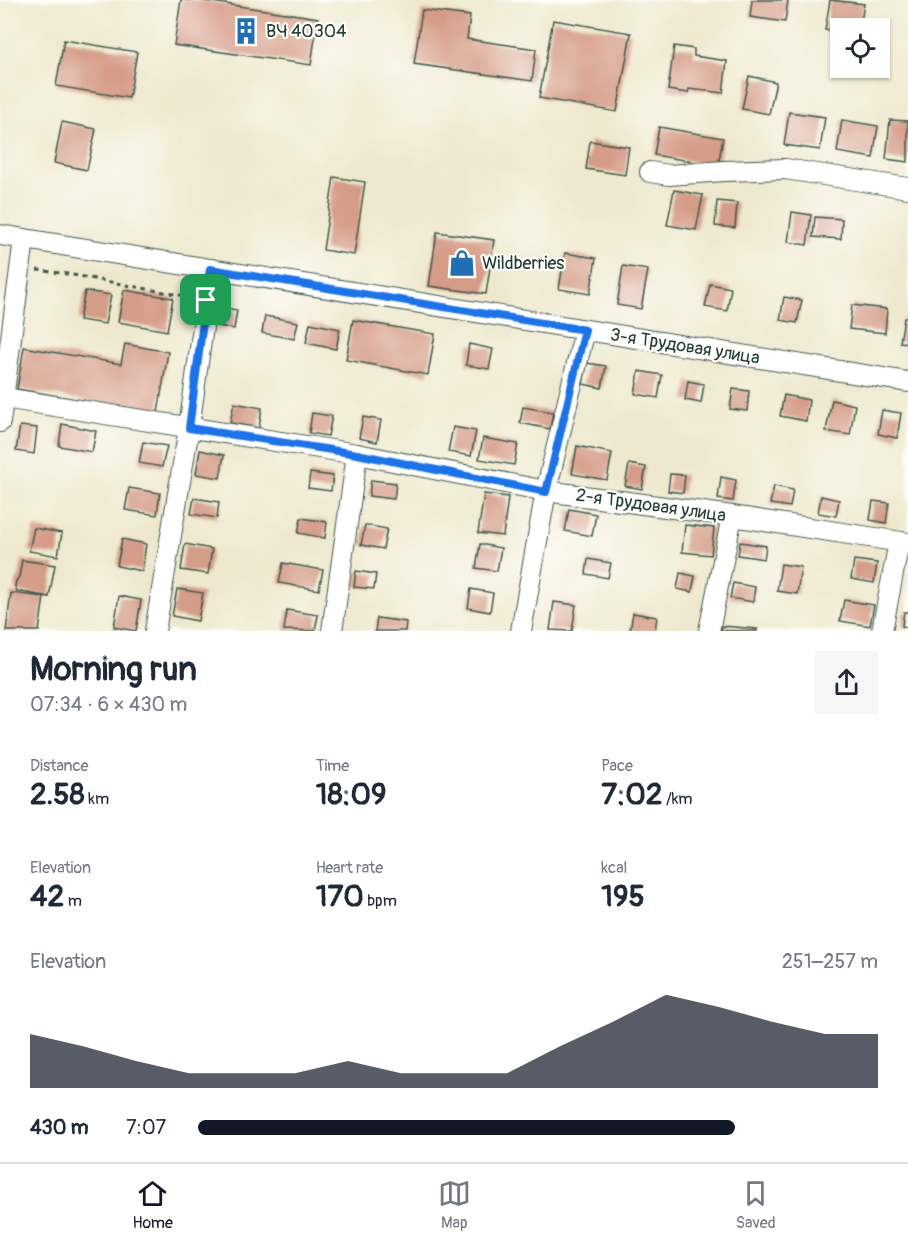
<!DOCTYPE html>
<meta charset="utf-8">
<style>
:root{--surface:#fff;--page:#f6f6f7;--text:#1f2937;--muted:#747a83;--line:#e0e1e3;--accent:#111827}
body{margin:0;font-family:Pangolin,sans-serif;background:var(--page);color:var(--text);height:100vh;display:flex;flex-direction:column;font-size:22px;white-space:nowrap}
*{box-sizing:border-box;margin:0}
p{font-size:20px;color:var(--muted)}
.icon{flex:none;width:33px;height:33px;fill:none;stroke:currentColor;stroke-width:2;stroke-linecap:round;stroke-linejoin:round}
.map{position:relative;height:631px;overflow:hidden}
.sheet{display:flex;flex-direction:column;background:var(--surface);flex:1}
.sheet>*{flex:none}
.buttons{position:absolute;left:830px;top:18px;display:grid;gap:12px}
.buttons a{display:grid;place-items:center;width:60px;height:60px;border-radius:0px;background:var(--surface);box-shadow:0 2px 4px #0004;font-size:30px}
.pin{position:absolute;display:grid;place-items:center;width:51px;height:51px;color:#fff;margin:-26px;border-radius:12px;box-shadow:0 3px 9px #0006}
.round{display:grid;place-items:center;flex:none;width:63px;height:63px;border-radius:0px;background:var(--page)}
.headline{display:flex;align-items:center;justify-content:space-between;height:102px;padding:0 30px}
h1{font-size:33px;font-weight:700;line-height:45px}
.stats{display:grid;grid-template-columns:repeat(3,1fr);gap:9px;height:102px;padding:6px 30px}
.stats div{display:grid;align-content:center}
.stats b{font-size:30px;font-weight:700}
.stats small{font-size:16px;font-weight:400}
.stats p{font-size:16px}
.chart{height:168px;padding:12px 30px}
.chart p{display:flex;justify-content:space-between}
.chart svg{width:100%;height:108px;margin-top:6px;fill:var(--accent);opacity:.7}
ul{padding:0 30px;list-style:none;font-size:20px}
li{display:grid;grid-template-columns:96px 72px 1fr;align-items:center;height:45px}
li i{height:15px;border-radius:8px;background:var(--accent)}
.tab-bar{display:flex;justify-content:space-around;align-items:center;height:84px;border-top:2px solid var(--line);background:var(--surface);font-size:16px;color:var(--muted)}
.tab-bar a{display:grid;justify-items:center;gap:3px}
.tab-bar .active{color:var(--accent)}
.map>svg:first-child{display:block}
.building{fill:#d59c87}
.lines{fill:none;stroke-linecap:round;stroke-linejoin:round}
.minor-casing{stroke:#3e574b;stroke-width:22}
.path{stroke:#3e574b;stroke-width:3;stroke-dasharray:4.5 4.5;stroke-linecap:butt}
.minor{stroke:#fff;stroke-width:20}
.route-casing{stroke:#fff;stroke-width:12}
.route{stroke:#1a73e8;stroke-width:8}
.labels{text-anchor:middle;stroke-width:4.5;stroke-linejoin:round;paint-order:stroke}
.poi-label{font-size:18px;fill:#1f3d34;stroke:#fdfcf7;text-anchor:start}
.street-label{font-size:18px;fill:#1f3d34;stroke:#fdfcf7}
</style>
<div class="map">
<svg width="908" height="631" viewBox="0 0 908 631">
<rect width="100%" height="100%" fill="#fdfcf7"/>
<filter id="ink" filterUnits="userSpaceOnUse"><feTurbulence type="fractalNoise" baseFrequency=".0167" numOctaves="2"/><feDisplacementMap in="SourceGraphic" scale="12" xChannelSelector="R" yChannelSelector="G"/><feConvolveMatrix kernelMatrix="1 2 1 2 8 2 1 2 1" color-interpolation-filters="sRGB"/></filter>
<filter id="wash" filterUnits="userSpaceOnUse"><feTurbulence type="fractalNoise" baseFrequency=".008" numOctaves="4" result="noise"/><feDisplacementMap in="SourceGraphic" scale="24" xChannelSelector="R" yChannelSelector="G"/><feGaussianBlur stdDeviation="1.35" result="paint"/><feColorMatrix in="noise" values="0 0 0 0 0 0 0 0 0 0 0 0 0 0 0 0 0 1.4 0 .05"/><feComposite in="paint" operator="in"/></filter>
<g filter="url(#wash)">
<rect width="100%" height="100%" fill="#eee9ce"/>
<g id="blocks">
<g class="building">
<path d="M181 0H199L318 18 311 65 174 45Z"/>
<path d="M752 0H788L785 22 750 17Z"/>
<path d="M830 0 864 4 860 28H840V32L825 30Z"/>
<path d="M422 10 470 16 467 39 536 49 532 81 414 64Z"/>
<path d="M553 20 631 33 617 112 539 98Z"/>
<path d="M64 40 137 52 129 98 56 86Z"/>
<path d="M674 46 694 49V56L727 61 723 93 689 89 688 93 668 90Z"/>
<path d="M749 76 776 82 769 114 742 109Z"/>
<path d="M789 112 825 117 820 150 784 145Z"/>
<path d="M842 120 878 126 873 158 837 152Z"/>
<path d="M890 120 908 121V162L886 159Z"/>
<path d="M62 122 96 129 87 170 54 163Z"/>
<path d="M659 127 723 138 718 166 654 155Z"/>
<path d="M590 141 629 147 625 175 586 169Z"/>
<path d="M334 177 365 182 354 255 323 250Z"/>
<path d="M674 190 703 195 696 230 667 225Z"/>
<path d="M717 201 737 203 735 228 715 226Z"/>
<path d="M792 212 811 215 807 245 788 242Z"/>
<path d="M815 217 842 219 841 239 813 237Z"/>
<path d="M437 232 494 240 486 294 429 286Z"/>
<path d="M565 253 596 258 590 294 559 289Z"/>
<path d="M623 266 648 270 641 309 617 305Z"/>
<path d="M710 284 731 288 727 311 705 307Z"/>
<path d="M124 290 173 298 167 331 118 322Z"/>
<path d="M85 291 111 295 105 324 79 320Z"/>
<path d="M784 297 802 300 797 323 780 320Z"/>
<path d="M852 305 887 309 885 333 849 329Z"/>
<path d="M220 307 237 310 234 329 217 326Z"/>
<path d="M265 316 298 322 294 339 262 333Z"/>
<path d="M904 318H908V343L900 342Z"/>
<path d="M353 320 435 334 428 375 346 360Z"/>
<path d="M310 323 340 329 336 349 306 343Z"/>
<path d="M125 344 168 352 158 413 17 389 24 347 121 364Z"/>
<path d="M469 344 493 349 489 369 466 365Z"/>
<path d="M587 363 606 366 602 388 583 384Z"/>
<path d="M639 371 662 375 658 398 635 394Z"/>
<path d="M688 381 704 384 701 403 685 400Z"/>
<path d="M733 389 749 391 747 411 730 409Z"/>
<path d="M784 395 809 400 806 421 780 416Z"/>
<path d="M832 400 855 405 850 435 826 431Z"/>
<path d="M234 403 262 408 259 428 230 423Z"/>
<path d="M523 407 553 412 550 429 520 423Z"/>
<path d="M882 410 901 413 897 438 878 434Z"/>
<path d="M312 413 332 416 328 436 309 433Z"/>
<path d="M363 417 381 420 377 442 359 438Z"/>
<path d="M62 424 96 431 92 452 59 446Z"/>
<path d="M20 426 37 428 34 454 16 451Z"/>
<path d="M453 427 476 431 471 456 448 452Z"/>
<path d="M483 438 518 444 514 465 479 459Z"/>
<path d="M143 442 167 446 162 467 139 463Z"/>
<path d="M577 446 612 453 607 480 572 474Z"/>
<path d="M200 450 224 455 220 478 196 474Z"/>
<path d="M629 464 646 467 642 489 625 486Z"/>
<path d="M310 473 333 476 331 491 308 488Z"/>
<path d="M670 474 685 475 683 493 668 491Z"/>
<path d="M721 477 736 480 733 501 718 499Z"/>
<path d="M371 480 396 483 394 499 369 496Z"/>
<path d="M774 486 793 490 790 507 770 504Z"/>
<path d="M129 488 160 493 157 515 125 510Z"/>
<path d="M484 494 508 497 503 536 478 533Z"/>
<path d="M821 496 839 500 836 516 818 513Z"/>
<path d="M194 498 219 502 217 518 191 514Z"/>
<path d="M873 501 889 503 886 523 870 520Z"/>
<path d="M569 509 596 514 592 536 565 531Z"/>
<path d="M301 518 327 522 325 538 298 533Z"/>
<path d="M365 525 387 529 383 549 361 545Z"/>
<path d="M685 525 714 528 711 555 682 552Z"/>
<path d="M34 528 62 533 58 556 29 551Z"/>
<path d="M122 539 146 544 142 571 117 566Z"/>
<path d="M740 542 766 546 764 559 738 555Z"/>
<path d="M185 544 212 549 208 574 181 570Z"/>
<path d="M480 544 501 548 497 571 476 568Z"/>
<path d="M588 559 611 563 608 578 586 574Z"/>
<path d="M22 560 55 565 49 597 17 591 15 587 16 581 19 577Z"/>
<path d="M854 560 877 563 874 583 851 579Z"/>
<path d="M283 563 323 570 319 590 279 583Z"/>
<path d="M781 564 801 567 797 594 777 591Z"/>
<path d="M356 571 376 574 374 589 354 587Z"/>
<path d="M680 573 695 576 692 592 677 589Z"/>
<path d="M733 583 755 587 753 602 730 598Z"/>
<path d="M177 589 203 593 198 621 172 616Z"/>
<path d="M471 589 493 593 490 612 468 608Z"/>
<path d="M11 593 44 597 39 631H6Z"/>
<path d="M119 596 141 600 136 631 114 627Z"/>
<path d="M844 600 874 605 870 626 840 621Z"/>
<path d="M554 602 576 605 572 631 550 630Z"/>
<path d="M287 610 318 615 315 631 284 630Z"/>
<path d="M904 612H908V628L902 626Z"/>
<path d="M633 613 657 617 655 631H630Z"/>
<path d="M377 618 406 622 405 631H375Z"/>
<path d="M722 626 757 629V631H721Z"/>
</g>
</g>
</g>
<g filter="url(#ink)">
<use href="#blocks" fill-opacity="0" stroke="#3e574b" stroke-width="1.5"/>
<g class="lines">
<defs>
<g id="minor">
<path d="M650 172 669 175 724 171 785 169 908 188"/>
<path d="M0 235 908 382"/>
<path d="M4 398 357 454 546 491 732 516 908 543"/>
<path d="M0 422 24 239"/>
<path d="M155 631 189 428 211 269"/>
<path d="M332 631 357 454"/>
<path d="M521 631 546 491 585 330"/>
<path d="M709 631 732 516"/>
<path d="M882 631 899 542"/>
</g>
</defs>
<use href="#minor" class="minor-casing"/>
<path class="path" d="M37 270 68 274 190 297"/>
<use href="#minor" class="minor"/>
</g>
</g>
<g class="lines" filter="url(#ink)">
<defs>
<path id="route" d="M210 269 585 330 546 492 357 454 189 428Z"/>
</defs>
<use href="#route" class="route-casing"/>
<use href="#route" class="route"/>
</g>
<defs>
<symbol id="building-bare" viewBox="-9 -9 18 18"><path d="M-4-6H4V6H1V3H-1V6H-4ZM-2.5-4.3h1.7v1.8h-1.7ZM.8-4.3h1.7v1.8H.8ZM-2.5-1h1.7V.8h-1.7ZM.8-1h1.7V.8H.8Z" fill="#1f6fb2" stroke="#fdfcf7" stroke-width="2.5" paint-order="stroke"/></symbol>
<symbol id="shop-bare" viewBox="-9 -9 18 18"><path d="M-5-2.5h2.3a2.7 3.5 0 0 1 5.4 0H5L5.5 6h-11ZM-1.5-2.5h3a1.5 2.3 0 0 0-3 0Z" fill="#1f6fb2" stroke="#fdfcf7" stroke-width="2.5" paint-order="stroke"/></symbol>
</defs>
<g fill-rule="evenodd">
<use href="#building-bare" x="227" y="12" width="38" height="38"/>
<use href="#shop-bare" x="443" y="244" width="38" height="38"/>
</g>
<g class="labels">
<g class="poi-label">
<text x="266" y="37">ВЧ 40304</text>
<text x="482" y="269">Wildberries</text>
</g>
<g class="street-label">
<text transform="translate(685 346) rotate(9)" y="6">3-я Трудовая улица</text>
<text transform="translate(651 505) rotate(8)" y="6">2-я Трудовая улица</text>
</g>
</g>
</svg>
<div class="buttons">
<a><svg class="icon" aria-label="locate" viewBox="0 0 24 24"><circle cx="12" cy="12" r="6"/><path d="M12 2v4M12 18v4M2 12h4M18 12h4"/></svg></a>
</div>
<div class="pin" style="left:206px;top:300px;background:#1e9e55"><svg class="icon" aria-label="arrive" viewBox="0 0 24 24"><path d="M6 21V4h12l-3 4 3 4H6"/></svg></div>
</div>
<section class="sheet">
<div class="headline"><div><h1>Morning run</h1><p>07:34 · 6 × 430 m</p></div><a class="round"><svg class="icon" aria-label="share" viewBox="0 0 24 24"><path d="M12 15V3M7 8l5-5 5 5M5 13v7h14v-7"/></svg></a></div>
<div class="stats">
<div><p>Distance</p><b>2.58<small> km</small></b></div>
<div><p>Time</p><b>18:09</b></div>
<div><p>Pace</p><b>7:02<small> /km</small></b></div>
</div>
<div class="stats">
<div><p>Elevation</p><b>42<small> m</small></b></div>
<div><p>Heart rate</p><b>170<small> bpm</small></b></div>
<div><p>kcal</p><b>195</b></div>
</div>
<div class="chart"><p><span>Elevation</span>251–257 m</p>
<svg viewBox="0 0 160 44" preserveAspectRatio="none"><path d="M0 44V22L10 27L20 33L30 38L40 38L50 38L60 33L70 38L80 38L90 38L100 27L110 17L120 6L130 11L140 17L150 22L160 22V44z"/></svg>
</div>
<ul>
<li><b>430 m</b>7:07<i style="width:79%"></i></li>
</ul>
</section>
<nav class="tab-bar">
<a class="active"><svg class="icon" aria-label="home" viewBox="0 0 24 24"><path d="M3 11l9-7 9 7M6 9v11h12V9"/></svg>Home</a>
<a><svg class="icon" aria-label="map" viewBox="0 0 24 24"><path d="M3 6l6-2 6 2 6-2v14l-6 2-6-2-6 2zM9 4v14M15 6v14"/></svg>Map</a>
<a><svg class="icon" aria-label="saved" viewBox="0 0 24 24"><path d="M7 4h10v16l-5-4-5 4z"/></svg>Saved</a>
</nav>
